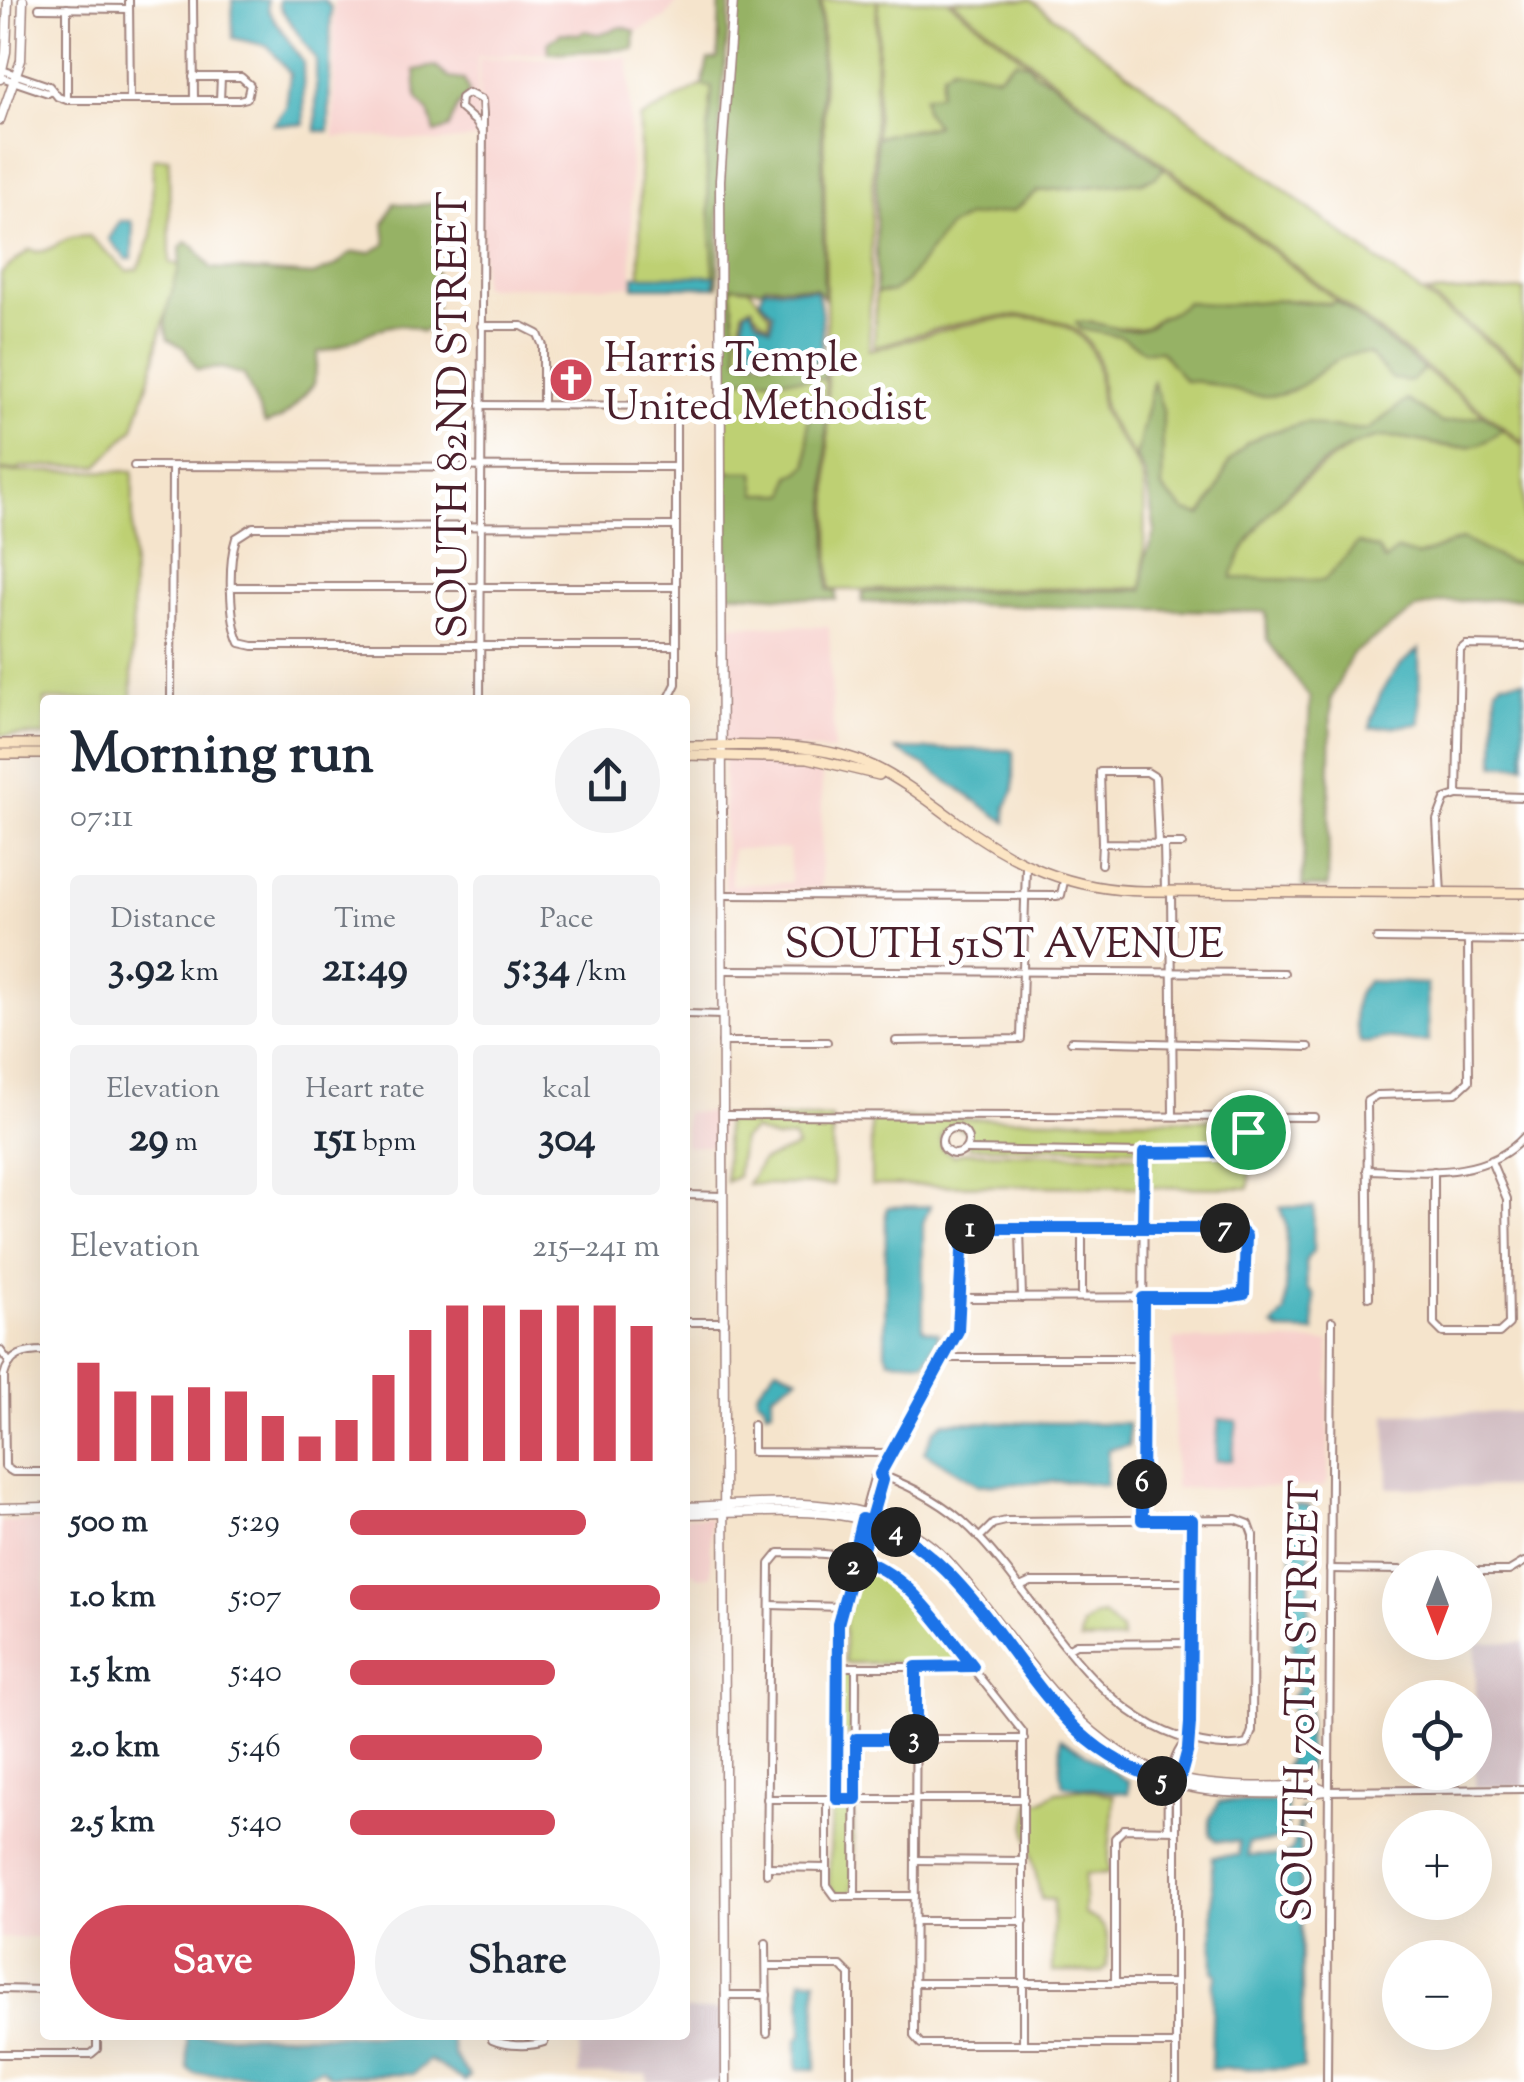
<!DOCTYPE html>
<meta charset="utf-8">
<style>
:root{--surface:#fff;--page:#f2f2f3;--text:#1f2937;--muted:#747a83;--accent:#d1495b}
body{margin:0;font-family:"Sorts Mill Goudy",serif;background:var(--page);color:var(--text);height:100vh;display:flex;flex-direction:column;font-size:38px;white-space:nowrap}
*{box-sizing:border-box;margin:0}
p{font-size:32px;color:var(--muted)}
.icon{flex:none;width:55px;height:55px;fill:none;stroke:currentColor;stroke-width:2;stroke-linecap:round;stroke-linejoin:round}
.map{position:relative;flex:1;overflow:hidden}
.panel{position:absolute;left:40px;top:695px;width:650px;height:1345px;display:flex;flex-direction:column;background:var(--surface);border-radius:10px;box-shadow:0 10px 40px #0002}
.panel>*{flex:none}
.needle{width:65px;rotate:180deg}
.fabs{position:absolute;left:1382px;top:1550px;display:grid;gap:20px}
.fabs a{display:grid;place-items:center;width:110px;height:110px;border-radius:50%;background:var(--surface);box-shadow:0 10px 40px #0002;font-size:50px}
.pin{position:absolute;display:grid;place-items:center;width:85px;height:85px;color:#fff;margin:-42px;border:5px solid #fff;border-radius:50%;box-shadow:0 2px 10px #0007}
.km{position:absolute;width:50px;height:50px;margin:-25px;border-radius:50%;background:#222;color:#fff;font-size:28px;line-height:50px;text-align:center}
.round{display:grid;place-items:center;flex:none;width:105px;height:105px;border-radius:52px;background:var(--page)}
.summary{display:flex;align-items:center;justify-content:space-between;height:170px;padding:0 30px}
h1{font-size:55px;font-weight:800;line-height:75px}
.metrics{display:grid;grid-template-columns:repeat(3,1fr);gap:15px;height:170px;padding:10px 30px}
.metrics div{display:grid;align-content:center;border-radius:10px;background:var(--page);text-align:center}
.metrics b{font-size:42px;font-weight:800}
.metrics small{font-size:28px;font-weight:400}
.metrics p{font-size:28px}
.chart{height:280px;padding:20px 30px}
.chart p{display:flex;justify-content:space-between}
.chart svg{width:100%;height:180px;margin-top:10px;stroke:var(--accent);stroke-width:6}
.button{display:flex;gap:20px;margin-top:auto;padding:20px 30px}
.button a{flex:1;height:115px;border-radius:60px;background:var(--accent);color:#fff;font-size:40px;font-weight:800;line-height:115px;text-align:center}
.button a+a{background:var(--page);color:var(--text)}
ul{padding:0 30px;list-style:none;font-size:32px}
li{display:grid;grid-template-columns:160px 120px 1fr;align-items:center;height:75px}
li i{height:25px;border-radius:12px;background:var(--accent)}
.map>svg:first-child{display:block}
.built{fill:#f7d0cc;fill-rule:evenodd}
.industrial{fill:#d2bec3}
.green{fill:#bed073;stroke:#84784f;stroke-width:2.5}
.forest{fill:#96b265;stroke:#706848;stroke-width:2.5}
.water{fill:#43b2bb;stroke:#466873;stroke-width:2.5}
.lines{fill:none;stroke-linecap:round;stroke-linejoin:round}
.minor-casing{stroke:#a0827c;stroke-width:10}
.tertiary-casing{stroke:#a0827c;stroke-width:11}
.secondary-casing{stroke:#a0827c;stroke-width:12}
.minor{stroke:#fff;stroke-width:6}
.tertiary{stroke:#fff;stroke-width:8}
.secondary{stroke:#fce5c4;stroke-width:9}
.route-casing{stroke:#fff;stroke-width:20}
.route{stroke:#1a73e8;stroke-width:12}
.labels{text-anchor:middle;stroke-width:10;stroke-linejoin:round;paint-order:stroke}
.poi-label{font-size:42px;fill:#4a1f2b;stroke:#fff;text-anchor:start}
.street-label{font-size:42px;fill:#4a1f2b;stroke:#fff}
</style>
<div class="map">
<svg width="1524" height="2082" viewBox="0 0 1524 2082">
<rect width="100%" height="100%" fill="#fff"/>
<filter id="ink" filterUnits="userSpaceOnUse"><feTurbulence type="fractalNoise" baseFrequency=".01" numOctaves="2"/><feDisplacementMap in="SourceGraphic" scale="20" xChannelSelector="R" yChannelSelector="G"/><feConvolveMatrix kernelMatrix="1 2 1 2 8 2 1 2 1" color-interpolation-filters="sRGB"/></filter>
<filter id="wash" filterUnits="userSpaceOnUse"><feTurbulence type="fractalNoise" baseFrequency=".0048" numOctaves="4" result="noise"/><feDisplacementMap in="SourceGraphic" scale="40" xChannelSelector="R" yChannelSelector="G"/><feGaussianBlur stdDeviation="2.25" result="paint"/><feColorMatrix in="noise" values="0 0 0 0 0 0 0 0 0 0 0 0 0 0 0 0 0 1.4 0 .05"/><feComposite in="paint" operator="in"/></filter>
<g filter="url(#wash)">
<rect width="100%" height="100%" fill="#f5e4cc"/>
<g class="built">
<path d="M334 0H720L715 3 677 2 665 18 636 32 622 27 598 34 567 32 553 36 549 42V53L477 57 478 138 438 142 367 136 334 137ZM443 75 458 79 457 108 453 123 435 132 429 112Z"/>
<path d="M629 58 632 286 482 287 479 59Z"/>
<path d="M727 625 829 627 834 751 724 743Z"/>
<path d="M724 758 822 763 821 888 725 892ZM732 849H789L791 883 731 885Z"/>
<path d="M685 1112 720 1113V1146H685Z"/>
<path d="M1174 1339 1329 1342 1328 1480 1324 1487 1175 1488Z"/>
<path d="M685 1517H710L711 1576 699 1577 685 1569Z"/>
<path d="M45 1521V1938H0V1522Z"/>
</g>
<g class="industrial">
<path d="M1524 1412V1487L1388 1488 1386 1414Z"/>
<path d="M1524 1642V1787H1475L1476 1643Z"/>
<path d="M685 2010H723V2082H648L647 2074 579 2075 580 2035H685Z"/>
</g>
<g class="green">
<path d="M822 0H877L869 350C926 339 1060 280 1094 356 1101 372 1097 392 1102 409 1110 434 1132 449 1141 474 1148 491 1143 564 1143 588L830 590Z"/>
<path d="M879 0H947L1052 81 1009 64 998 76 952 66 943 74 936 125C916 132 896 130 876 138Z"/>
<path d="M951 0H1031L1524 370V443Z"/>
<path d="M702 85 712 86 706 159 714 276H640V119Z"/>
<path d="M169 158 170 263 182 265C176 284 155 341 156 357L134 428 98 466 21 467 20 470H0L1 273 29 250C48 256 54 243 71 238 77 236 83 237 89 236L127 271 138 269 152 236 153 159Z"/>
<path d="M1164 168 1337 301C1324 306 1311 300 1298 300 1260 300 1224 309 1186 302L1175 313 1160 317 1144 329 1109 327 1090 321 1081 329 1120 336 1145 351H1161L1185 381C1216 379 1246 400 1278 395 1307 390 1326 354 1354 352 1376 350 1402 365 1422 371L1424 369 1484 415 1442 424 1407 400 1368 430 1324 427 1307 422 1265 434 1229 462 1216 493 1201 515 1185 511 1162 489 1163 410 1153 386 1136 460C1126 441 1110 428 1104 407 1099 391 1103 370 1096 354 1061 282 931 331 874 347L876 293 892 292 906 282 948 227 967 217 1013 211 1038 191 1141 182 1156 177Z"/>
<path d="M731 285 749 288 770 314 769 325 759 318 752 306 743 310 740 335 749 344 746 349 747 359H739Z"/>
<path d="M1524 290V367L1426 293Z"/>
<path d="M778 377 825 379 826 400 808 413V464L788 494 756 495 754 472H726L725 379Z"/>
<path d="M1502 429 1524 446V564L1508 562 1462 539 1417 556 1385 562 1345 561 1324 581 1231 578C1249 523 1284 494 1329 462 1348 449 1361 438 1385 437 1423 435 1468 466 1502 429Z"/>
<path d="M133 471 132 700H45V736L0 735V472Z"/>
<path d="M725 1118H832L833 1185 747 1184 762 1161 797 1147 793 1137 775 1139 753 1130 742 1139 737 1177 726 1182Z"/>
<path d="M871 1118 1252 1120 1251 1129C1240 1130 1235 1138 1237 1149L969 1147 967 1132 955 1126C943 1128 938 1137 942 1149L954 1156 966 1152 1142 1156 1141 1187 871 1185Z"/>
<path d="M1240 1154 1250 1159 1249 1188 1146 1187 1147 1156Z"/>
<path d="M860 1565C904 1580 929 1621 958 1656L956 1663H848L844 1661V1623Z"/>
<path d="M1103 1615 1121 1631 1122 1640 1080 1641 1082 1626 1093 1617Z"/>
<path d="M846 1671 853 1677V1731L846 1736 840 1733V1674Z"/>
<path d="M850 1741 853 1746V1791L846 1796 840 1794V1743Z"/>
<path d="M1082 1789 1114 1795C1114 1822 1107 1846 1109 1873L1085 1874 1084 1914C1115 1926 1106 1939 1107 1967L1102 1972H1053V1900L1041 1899 1026 1827 1031 1802 1041 1801 1057 1792Z"/>
<path d="M832 1802H849L853 1806V1890L849 1894H836L829 1885Z"/>
</g>
<g class="forest">
<path d="M720 0H730L720 128 718 287H715L706 159 712 87 702 86 708 60 718 58Z"/>
<path d="M735 0H820L824 298 816 288 765 285 761 289 731 286 739 359 819 362 824 354 825 379H725L723 180Z"/>
<path d="M622 27 635 31 634 49 549 53 548 43 561 33 579 34 584 31 598 34Z"/>
<path d="M1015 60 1028 64 1034 73 1052 81 1164 168 1156 177 1142 182 1038 191 1013 211 967 217 948 227 906 282 892 292 876 293V138C896 130 915 133 936 125L925 111 924 96 939 94 943 73 952 66 998 76Z"/>
<path d="M435 66 449 78 464 80 469 93 457 108 449 128 435 133 429 112 417 99 415 70Z"/>
<path d="M437 201 435 324 422 332C387 310 353 349 318 352L314 384 290 411 280 419 265 424 244 375 222 368 197 370 184 348 168 339C158 307 183 280 180 248L186 242 195 247 211 268 313 275 335 266 351 253 371 252 386 244 384 224 394 203 415 206Z"/>
<path d="M1276 300 1330 304 1337 301 1424 369 1412 381 1392 379 1369 354C1328 349 1315 388 1278 395 1246 401 1216 379 1185 381L1161 351H1145L1120 336 1081 329 1076 322C1098 320 1125 336 1147 327 1158 323 1149 323 1160 318 1171 312 1177 312 1186 302L1222 305Z"/>
<path d="M1153 382 1163 410 1162 489 1185 511 1201 515 1216 493 1229 462 1247 443 1265 434 1307 422 1324 427 1368 430 1407 400 1442 423 1484 415 1502 429C1468 465 1423 435 1385 437 1329 440 1244 525 1232 578L1324 581 1358 543 1378 549 1385 561 1397 550 1418 556 1462 539 1508 562 1524 564V598L1441 602 1416 609 1352 654 1331 699 1328 887H1302L1310 698 1267 640 1266 612 862 602 863 592 1143 590 1145 558 1155 531 1145 475 1136 458Z"/>
<path d="M826 400 828 590 836 592V600L727 593 726 472H754L757 494H787L790 476 800 472 808 464V413Z"/>
</g>
<g class="water">
<path d="M232 0H267L268 10 303 62 304 125 274 124 286 107 290 74 268 46 233 38Z"/>
<path d="M279 0H324L331 8 329 131H316V60L279 6Z"/>
<path d="M120 221H131L133 224 132 259H126L109 239Z"/>
<rect x="634" y="276" width="81" height="11"/>
<path d="M764 288 816 290C823 304 824 344 819 360H776L764 354 749 357 748 349 752 344 742 335 745 311 751 308 757 320 771 328 773 313 760 299Z"/>
<path d="M1419 649 1420 724 1370 728C1376 695 1392 668 1419 649Z"/>
<path d="M1524 680V765H1495L1496 687 1502 682Z"/>
<path d="M894 749 1010 750 1014 752V791L1006 807V822L927 767Z"/>
<path d="M1368 981 1427 984 1429 1041C1415 1045 1401 1037 1386 1039 1376 1040 1370 1044 1360 1042 1354 1019 1349 999 1368 981Z"/>
<path d="M930 1206 923 1223V1329L938 1333V1337L925 1362 889 1360 885 1352 886 1210 888 1207Z"/>
<path d="M1285 1207H1314L1313 1251 1306 1260 1307 1288 1314 1296V1332L1281 1331 1273 1326 1285 1312 1286 1292 1287 1228 1280 1208Z"/>
<path d="M777 1367 798 1377 772 1394V1409L766 1411 764 1403 757 1398V1392Z"/>
<path d="M1219 1419 1237 1421 1232 1460 1215 1461Z"/>
<path d="M944 1422 1128 1423 1129 1446 1108 1449 1106 1485 1073 1481 979 1485 924 1452 934 1431Z"/>
<path d="M1296 1504 1310 1506 1308 1770 1285 1767 1292 1753V1695L1299 1690 1293 1680 1292 1511Z"/>
<path d="M1061 1738 1129 1782 1128 1793 1063 1785 1060 1772Z"/>
<path d="M1220 1801 1287 1802C1287 1844 1287 1841 1248 1843V1856C1301 1854 1291 1861 1300 1809H1306L1300 1814 1303 2068 1211 2069 1213 1984 1217 1975 1213 1971 1212 1857 1239 1855V1842L1217 1841 1210 1835V1818Z"/>
<path d="M801 1979H816V2069H797V2040L802 2035Z"/>
<path d="M187 2035H450L454 2056 470 2076 465 2081 429 2060 414 2074 330 2076 321 2068 305 2076 195 2074 188 2069Z"/>
</g>
</g>
<g filter="url(#ink)">
<g class="lines">
<defs>
<g id="minor">
<path d="M129 0 130 100"/>
<path d="M193 0 194 100"/>
<path d="M39 8 129 9"/>
<path d="M67 8V100"/>
<path d="M2 70 49 86 58 97 67 100H239L247 98 250 85 241 77H193"/>
<path d="M1 77 48 93 51 91"/>
<path d="M220 100 221 77"/>
<path d="M481 326H522L538 334 543 346V406"/>
<path d="M481 405 721 406"/>
<path d="M134 466 676 467"/>
<path d="M675 526 253 527 236 538C228 563 229 619 240 643L253 646H676"/>
<path d="M232 587H675"/>
<path d="M171 700 172 467"/>
<path d="M480 700 483 114 482 100 468 93 461 98 460 108 475 121 481 130"/>
<path d="M668 700 676 684V406"/>
<path d="M1457 795 1460 650 1466 645 1524 646"/>
<path d="M1457 795 1524 797"/>
<path d="M1158 843 1155 777 1147 772H1100L1102 843 1164 844 1165 891"/>
<path d="M1164 844H1182"/>
<path d="M1101 864 1102 843"/>
<path d="M1171 891 1173 1116"/>
<path d="M1441 894 1437 820 1445 799 1457 795"/>
<path d="M723 895 1056 896 1061 895 1064 881"/>
<path d="M1377 939 1524 941"/>
<path d="M722 970 1284 973"/>
<path d="M685 1014 722 1015"/>
<path d="M896 1041 1021 1039 1026 866"/>
<path d="M1071 1041 1309 1047"/>
<path d="M722 1042H827"/>
<path d="M723 1115 1314 1117"/>
<circle cx="955" cy="1141" r="13"/>
<circle cx="1251" cy="1144" r="12"/>
<path d="M966 1150 1144 1153"/>
<path d="M1367 1170C1420 1171 1484 1181 1524 1137"/>
<path d="M1434 1171V1324L1443 1333H1499L1509 1324 1507 1199 1491 1161"/>
<path d="M685 1195 723 1196"/>
<path d="M1020 1229 1022 1298"/>
<path d="M1082 1297V1229"/>
<path d="M1369 1297 1367 1101 1377 1095 1456 1093 1469 1081 1468 941"/>
<path d="M685 1322H725"/>
<path d="M0 1350 10 1363"/>
<path d="M45 1351C25 1351 9 1354 4 1376L5 1467 13 1472H45"/>
<path d="M944 1358H1143"/>
<path d="M753 1425V1452L890 1453"/>
<path d="M879 1474C913 1487 945 1503 971 1529 1043 1601 1093 1723 1202 1743 1217 1746 1233 1748 1247 1744L1252 1731 1253 1535 1249 1524 1236 1519 1006 1521 993 1524 979 1538"/>
<path d="M1142 1520 1144 1153 1241 1152"/>
<path d="M856 1558 854 1552 874 1478 879 1474 959 1331 963 1232 973 1228H1238L1246 1236V1287L1244 1294 1239 1297 960 1298"/>
<path d="M1330 1569 1400 1570"/>
<path d="M1475 1571H1509L1524 1562"/>
<path d="M1020 1587 1031 1582H1191"/>
<path d="M770 1605 842 1607"/>
<path d="M1069 1648 1076 1644 1191 1643"/>
<path d="M838 1667H972"/>
<path d="M916 1667 914 2036 921 2044H1176"/>
<path d="M838 1739H1024"/>
<path d="M1326 1791 1524 1789"/>
<path d="M767 1799H1024"/>
<path d="M827 1799V1885L835 1896H915"/>
<path d="M837 1799 839 1620 882 1480 880 1476"/>
<path d="M1168 1829C1167 1802 1166 1761 1187 1740"/>
<path d="M915 1860 1023 1861"/>
<path d="M767 1867 826 1868"/>
<path d="M767 1874 770 1564 779 1553C832 1553 865 1553 909 1588L1023 1732V2043"/>
<path d="M855 1896 856 1667"/>
<path d="M915 1921H1024"/>
<path d="M766 1943 767 2033"/>
<path d="M767 1966H841L850 1975V2082"/>
<path d="M914 1983H1175"/>
<path d="M1115 1983V1838L1124 1829 1176 1830"/>
<path d="M0 1989 45 1990"/>
<path d="M725 1995H767"/>
<path d="M491 2035 492 2040C505 2046 530 2047 544 2042L548 2035"/>
<path d="M0 2054H91L97 2049V2035"/>
<path d="M1176 2082V1797L1191 1723V1520"/>
<path d="M1327 2082 1332 1321"/>
</g>
<g id="tertiary">
<path d="M0 79 6 52 8 0"/>
<path d="M0 120 21 60 23 0"/>
<path d="M685 1507C777 1504 875 1488 947 1560 1019 1638 1072 1753 1184 1780 1226 1789 1271 1786 1314 1786L1326 1791"/>
<path d="M0 1508 45 1507"/>
<path d="M685 1514C750 1514 837 1502 896 1532 936 1552 961 1588 988 1622 1067 1719 1112 1793 1250 1793 1275 1793 1302 1795 1326 1791"/>
<path d="M726 2082 720 180 733 0"/>
</g>
<g id="secondary">
<path d="M0 744H45"/>
<path d="M685 746C748 746 814 740 873 766 902 780 930 802 956 821 1015 865 1071 890 1145 891L1524 893"/>
<path d="M0 754H45"/>
<path d="M685 755 808 758 879 775"/>
</g>
</defs>
<use href="#minor" class="minor-casing"/>
<use href="#tertiary" class="tertiary-casing"/>
<use href="#secondary" class="secondary-casing"/>
<use href="#minor" class="minor"/>
<use href="#tertiary" class="tertiary"/>
<use href="#secondary" class="secondary"/>
</g>
</g>
<g class="lines" filter="url(#ink)">
<defs>
<path id="route" d="M1248 1132 1239 1140 1241 1152 1144 1153 1143 1222V1228H973L963 1232 958 1331 880 1474 882 1480 870 1522C866 1533 866 1550 856 1558L838 1624 837 1799H856V1739H916V1667L973 1666C939 1625 910 1574 856 1558L854 1552 862 1519C962 1547 1007 1663 1078 1731 1107 1758 1141 1775 1178 1786L1188 1749 1190 1723 1192 1520H1142L1143 1298H1220L1244 1294 1246 1236 1238 1228H1143L1144 1153 1241 1152 1252 1156 1262 1150 1264 1143 1260 1136 1248 1132"/>
</defs>
<use href="#route" class="route-casing"/>
<use href="#route" class="route"/>
</g>
<defs>
<symbol id="church-disc" viewBox="-11 -11 22 22"><circle r="9.5" fill="#d1495b" stroke="#fff"/><path d="M-1.2-6h2.4v3.5h3.3v2.4h-3.3V6h-2.4V-.1h-3.3v-2.4h3.3Z" fill="#fff"/></symbol>
</defs>
<g fill-rule="evenodd">
<use href="#church-disc" x="546" y="355" width="50" height="50"/>
</g>
<g class="labels">
<g class="poi-label">
<text x="604" y="371">Harris Temple<tspan x="604" dy="48">United Methodist</tspan></text>
</g>
<g class="street-label">
<text transform="translate(451 415) rotate(-90)" y="15">SOUTH 82ND STREET</text>
<text x="1004" y="957">SOUTH 51ST AVENUE</text>
<text transform="translate(1299 1701) rotate(-89)" y="15">SOUTH 70TH STREET</text>
</g>
</g>
</svg>
<div class="fabs">
<a><svg class="needle" viewBox="-14 -14 28 28"><path d="M0-13l5 13h-10z" fill="#e53935"/><path d="M0 13l5-13h-10z" fill="#747a83"/></svg></a>
<a><svg class="icon" aria-label="locate" viewBox="0 0 24 24"><circle cx="12" cy="12" r="6"/><path d="M12 2v4M12 18v4M2 12h4M18 12h4"/></svg></a>
<a>+</a>
<a>−</a>
</div>
<div class="pin" style="left:1248px;top:1132px;background:#1e9e55"><svg class="icon" aria-label="arrive" viewBox="0 0 24 24"><path d="M6 21V4h12l-3 4 3 4H6"/></svg></div>
<b class="km" style="left:970px;top:1229px">1</b>
<b class="km" style="left:853px;top:1567px">2</b>
<b class="km" style="left:914px;top:1739px">3</b>
<b class="km" style="left:896px;top:1532px">4</b>
<b class="km" style="left:1162px;top:1781px">5</b>
<b class="km" style="left:1142px;top:1484px">6</b>
<b class="km" style="left:1225px;top:1228px">7</b>
<section class="panel">
<div class="summary"><div><h1>Morning run</h1><p>07:11</p></div><a class="round"><svg class="icon" aria-label="share" viewBox="0 0 24 24"><path d="M12 15V3M7 8l5-5 5 5M5 13v7h14v-7"/></svg></a></div>
<div class="metrics">
<div><p>Distance</p><b>3.92<small> km</small></b></div>
<div><p>Time</p><b>21:49</b></div>
<div><p>Pace</p><b>5:34<small> /km</small></b></div>
</div>
<div class="metrics">
<div><p>Elevation</p><b>29<small> m</small></b></div>
<div><p>Heart rate</p><b>151<small> bpm</small></b></div>
<div><p>kcal</p><b>304</b></div>
</div>
<div class="chart"><p><span>Elevation</span>215–241 m</p>
<svg viewBox="0 0 160 44" preserveAspectRatio="none"><path d="M5 44V20M15 44V27M25 44V28M35 44V26M45 44V27M55 44V33M65 44V38M75 44V34M85 44V23M95 44V12M105 44V6M115 44V6M125 44V7M135 44V6M145 44V6M155 44V11"/></svg>
</div>
<ul>
<li><b>500 m</b>5:29<i style="width:76%"></i></li>
<li><b>1.0 km</b>5:07<i style="width:100%"></i></li>
<li><b>1.5 km</b>5:40<i style="width:66%"></i></li>
<li><b>2.0 km</b>5:46<i style="width:62%"></i></li>
<li><b>2.5 km</b>5:40<i style="width:66%"></i></li>
</ul>
<div class="button"><a>Save</a><a>Share</a></div>
</section>
</div>
